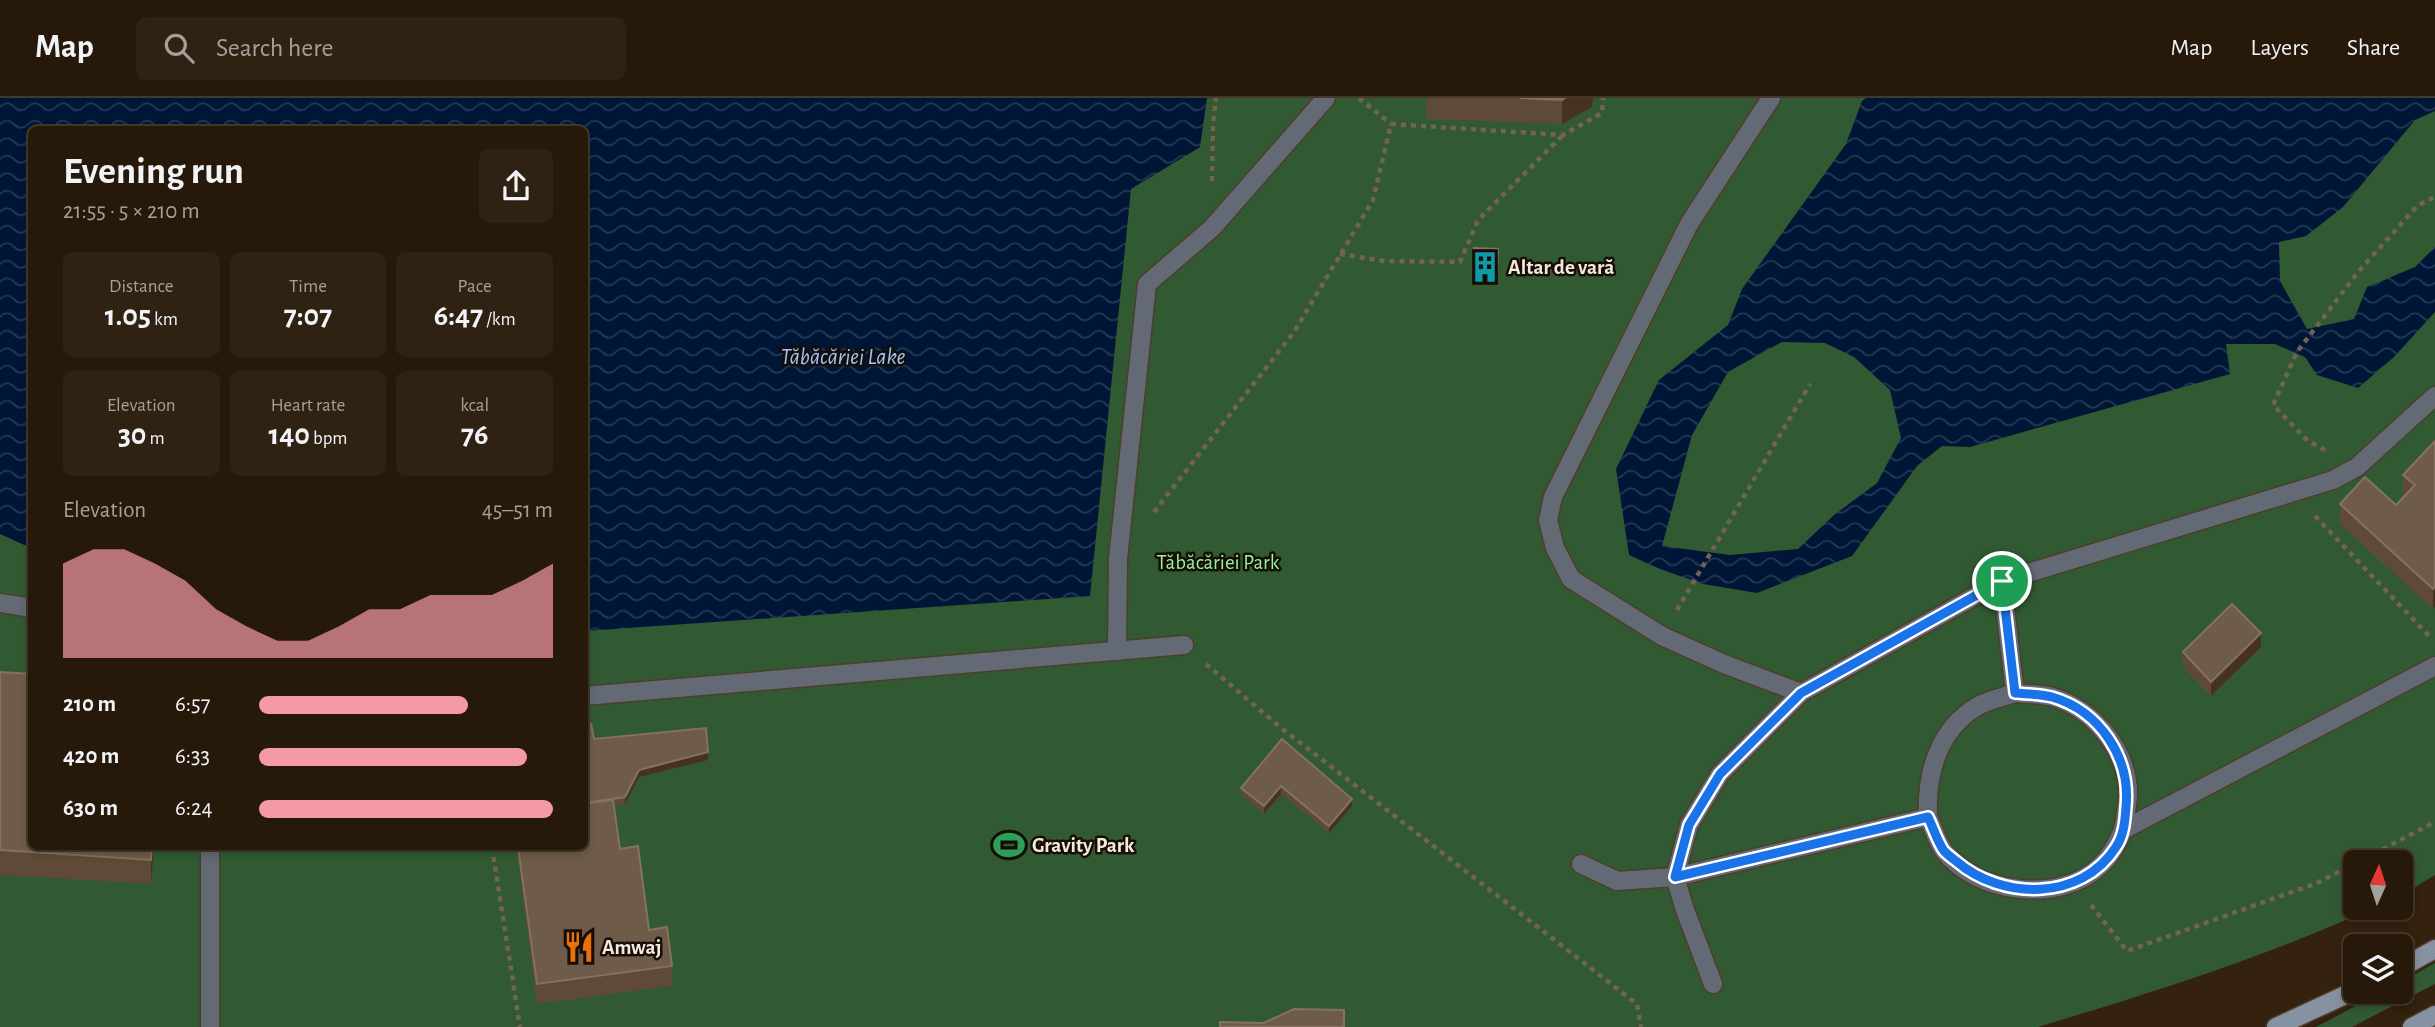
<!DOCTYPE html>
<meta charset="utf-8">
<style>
:root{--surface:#27190a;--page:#2f2213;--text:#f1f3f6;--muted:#a4a09c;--line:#43382b;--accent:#f49aa6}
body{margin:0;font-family:"Alegreya Sans",sans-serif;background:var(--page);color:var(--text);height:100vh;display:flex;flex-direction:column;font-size:26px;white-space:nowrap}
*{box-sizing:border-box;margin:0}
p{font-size:23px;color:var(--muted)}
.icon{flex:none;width:38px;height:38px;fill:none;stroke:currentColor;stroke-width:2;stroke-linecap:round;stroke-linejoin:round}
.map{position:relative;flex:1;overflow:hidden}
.panel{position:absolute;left:28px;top:28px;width:560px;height:724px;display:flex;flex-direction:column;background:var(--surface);border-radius:10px;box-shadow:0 4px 10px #0003,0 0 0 2px var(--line)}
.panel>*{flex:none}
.needle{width:46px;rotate:3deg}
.tools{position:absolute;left:2343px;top:752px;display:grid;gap:14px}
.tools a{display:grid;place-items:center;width:70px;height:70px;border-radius:10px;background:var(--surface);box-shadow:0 4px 10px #0003,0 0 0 2px var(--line);font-size:35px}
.pin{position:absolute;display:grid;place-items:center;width:60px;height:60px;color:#fff;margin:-30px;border:4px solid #fff;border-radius:50%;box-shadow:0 2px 7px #0007}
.round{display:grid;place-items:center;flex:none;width:74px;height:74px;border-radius:10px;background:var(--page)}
.head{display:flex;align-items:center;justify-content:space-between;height:119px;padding:0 35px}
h1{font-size:38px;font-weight:600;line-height:52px}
.metrics{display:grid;grid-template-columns:repeat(3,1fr);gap:10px;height:119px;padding:7px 35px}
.metrics div{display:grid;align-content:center;border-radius:10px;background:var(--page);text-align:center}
.metrics b{font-size:30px;font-weight:600}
.metrics small{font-size:19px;font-weight:400}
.metrics p{font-size:19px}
.chart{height:196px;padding:14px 35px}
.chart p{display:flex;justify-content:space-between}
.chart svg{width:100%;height:126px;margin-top:7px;fill:var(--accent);opacity:.7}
ul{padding:0 35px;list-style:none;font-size:23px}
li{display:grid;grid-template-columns:112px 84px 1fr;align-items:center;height:52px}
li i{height:18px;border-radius:9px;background:var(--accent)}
header{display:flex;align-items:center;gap:42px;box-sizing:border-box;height:98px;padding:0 35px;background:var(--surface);border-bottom:2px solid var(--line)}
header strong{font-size:33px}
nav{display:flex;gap:38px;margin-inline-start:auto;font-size:24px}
.search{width:490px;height:63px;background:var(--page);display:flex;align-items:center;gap:18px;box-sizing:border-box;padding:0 24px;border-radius:10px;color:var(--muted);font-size:26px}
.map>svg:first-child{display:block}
.green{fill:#315a33;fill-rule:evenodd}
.water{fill:url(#water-waves);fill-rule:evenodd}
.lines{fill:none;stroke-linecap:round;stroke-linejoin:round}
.lane-casing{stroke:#4f3d2b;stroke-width:21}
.street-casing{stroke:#4f3d2b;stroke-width:21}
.secondary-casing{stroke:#4f3d2b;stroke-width:21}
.path{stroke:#746352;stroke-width:4.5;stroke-dasharray:5 5;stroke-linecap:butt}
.lane{stroke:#636a75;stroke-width:18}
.street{stroke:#636a75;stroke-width:18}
.secondary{stroke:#8691a2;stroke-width:18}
.wall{fill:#5e4a37}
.shaded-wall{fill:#47321f}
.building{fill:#6f5b49;stroke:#847160;stroke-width:2}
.route-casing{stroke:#fff;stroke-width:14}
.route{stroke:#1a73e8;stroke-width:9}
.labels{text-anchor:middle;stroke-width:5;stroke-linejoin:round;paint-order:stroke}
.poi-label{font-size:21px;font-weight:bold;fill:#f5e8dc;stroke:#150d06;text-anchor:start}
.park-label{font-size:21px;fill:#95f398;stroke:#150d06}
.water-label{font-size:23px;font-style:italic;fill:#9bc7fe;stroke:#150d06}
</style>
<header>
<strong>Map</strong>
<div class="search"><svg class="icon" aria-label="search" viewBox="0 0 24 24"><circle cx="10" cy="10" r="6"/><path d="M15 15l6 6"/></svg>Search here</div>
<nav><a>Map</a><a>Layers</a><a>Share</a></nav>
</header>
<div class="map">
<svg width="2435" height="929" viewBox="0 0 2435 929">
<defs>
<pattern id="water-waves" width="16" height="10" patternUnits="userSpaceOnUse" patternTransform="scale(1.75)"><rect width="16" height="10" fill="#001637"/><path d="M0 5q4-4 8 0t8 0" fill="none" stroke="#263853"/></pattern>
</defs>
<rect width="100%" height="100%" fill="#34210e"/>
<g class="green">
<path d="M0 0H2435V777L2401 798V765H2356V810H2373C2265 859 2151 895 2038 929H0ZM32 32H584V749H32Z"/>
<path d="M2435 865V886L2352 929H2316L2382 894H2401V884Z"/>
</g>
<g class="water">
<path d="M0 0H1207L1200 49 1131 91 1090 498 585 533 584 32H32L31 450 0 436Z"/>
<path d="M1866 0H2435V13L2415 22 2343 109 2306 138 2279 144 2280 183 2307 231 2354 221 2367 189 2415 169 2435 149V214L2394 259 2358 290 2317 277 2305 259 2275 246H2226L2230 276 1970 349 1942 348 1917 368 1852 458 1757 495 1703 486 1660 471 1629 457 1616 371 1659 282 1728 227 1742 191 1846 46 1862 3ZM1782 244 1825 245 1854 259 1890 292 1901 340 1877 385 1834 417 1798 451 1730 457 1662 448 1692 337 1728 274Z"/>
</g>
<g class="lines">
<defs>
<g id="lane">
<path d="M0 505 32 510"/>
<path d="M1117 553 1118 461 1147 186 1212 130 1326 0"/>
<path d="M584 598 1184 547"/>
<path d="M210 749V929"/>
</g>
<g id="street">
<path d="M1771 0 1689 126 1553 399 1548 422 1555 450 1571 481 1662 538 1724 566 1801 595 2002 483 2333 382 2357 369 2435 298"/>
<path d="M2015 595C2027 596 2041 596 2053 599 2092 611 2124 648 2128 689 2129 703 2125 719 2123 732"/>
<path d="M1928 719C1926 676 1938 631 1978 608 1988 602 2004 599 2015 595L2002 483"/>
<path d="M1581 766 1617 783 1675 779 1928 719C1933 729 1937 744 1944 753 1977 796 2060 806 2100 768 2111 758 2117 746 2123 732L2435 568"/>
<path d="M1713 886 1685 812 1675 779 1689 727 1720 676 1801 595"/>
</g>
<g id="secondary">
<path d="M2401 870 2435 851"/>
<path d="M2276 929 2356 892"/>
<path d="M2412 929 2435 917"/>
</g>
</defs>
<use href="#lane" class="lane-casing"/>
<use href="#street" class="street-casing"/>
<use href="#secondary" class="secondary-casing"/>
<g class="path">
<path d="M1359 0 1391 26"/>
<path d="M1212 83 1213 28 1216 0"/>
<path d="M1340 156 1384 163 1460 164 1478 122 1563 37"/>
<path d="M2325 352 2308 343 2273 307 2297 254 2358 174 2417 108 2435 99"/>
<path d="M1154 414 1294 234 1373 102 1391 26 1563 37 1602 15 1603 0"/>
<path d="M2315 418 2430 539"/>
<path d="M1677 512 1810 286"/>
<path d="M1206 566 1280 629 1637 906 1641 929"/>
<path d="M492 749 520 929"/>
<path d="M2356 765 2435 724"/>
<path d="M2091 807 2127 853 2317 785 2356 765"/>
</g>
<use href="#lane" class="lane"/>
<use href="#street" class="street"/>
<use href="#secondary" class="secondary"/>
</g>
<g class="wall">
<path d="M1427 0H1593L1592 9 1562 26 1427 21Z"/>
<path d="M1474 150 1498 151 1497 180 1473 179Z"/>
<path d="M2435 343 2433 511 2340 426V406L2396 407 2404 398 2403 397V377Z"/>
<path d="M2261 549 2211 598 2183 569V554Z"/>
<path d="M0 574 32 749H154L151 786 0 777Z"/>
<path d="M594 641 708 662 639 679 625 706 614 708 620 751 649 832 672 868V888L537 906 516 749H584Z"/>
<path d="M1282 641 1352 708 1329 735 1281 696 1264 716 1241 697V690Z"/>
</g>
<g class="shaded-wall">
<path d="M1565 0H1593L1592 9 1562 26V2Z"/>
<path d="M2435 488V508L2433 511V491Z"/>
<path d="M2261 535V549L2211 598V584Z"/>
<path d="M708 654V662L639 679 625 706V699L639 672Z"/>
<path d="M1281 688V696L1264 716V708Z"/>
<path d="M1352 701V708L1329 735V728Z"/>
<path d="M152 749H154L151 786V762Z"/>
</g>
<g class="building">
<path d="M1520 0H1565L1562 2Z"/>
<path d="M1474 150 1498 151 1497 173 1473 171Z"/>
<path d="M2435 343V488L2433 491 2340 406 2365 379 2396 407 2415 387 2403 377Z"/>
<path d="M2232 506 2261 535 2211 584 2183 554Z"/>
<path d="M0 574 32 576V749H152L151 762 0 752Z"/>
<path d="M591 626 594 641 706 630 708 654 639 672 625 699 584 705V627Z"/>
<path d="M1282 641 1352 701 1329 728 1281 688 1264 708 1241 690Z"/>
<path d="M613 702 620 751 638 748 649 832 667 829 672 868 537 886 518 749H584V706Z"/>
<path d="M1294 911 1344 912V929H1220V924L1264 925Z"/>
</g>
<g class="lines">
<defs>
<path id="route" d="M2002 483 2015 595C2027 596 2041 596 2052 599 2100 613 2131 660 2126 709 2125 723 2124 737 2116 749 2081 804 2001 802 1956 763 1952 760 1947 756 1944 753 1937 743 1933 729 1928 719L1675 779 1689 727 1720 676 1801 595Z"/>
</defs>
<use href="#route" class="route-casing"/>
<use href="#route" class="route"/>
</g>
<defs>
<symbol id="building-bare" viewBox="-9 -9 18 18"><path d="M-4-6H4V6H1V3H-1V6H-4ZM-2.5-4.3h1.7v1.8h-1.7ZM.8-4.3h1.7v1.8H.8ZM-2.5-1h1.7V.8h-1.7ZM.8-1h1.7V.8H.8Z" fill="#0f9aa8" stroke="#150d06" stroke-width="2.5" paint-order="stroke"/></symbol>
<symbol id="stadium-bare" viewBox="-9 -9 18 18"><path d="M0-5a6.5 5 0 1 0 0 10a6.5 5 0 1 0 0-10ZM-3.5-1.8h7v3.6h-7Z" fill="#2e9e5b" stroke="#150d06" stroke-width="2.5" paint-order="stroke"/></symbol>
<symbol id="restaurant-bare" viewBox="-9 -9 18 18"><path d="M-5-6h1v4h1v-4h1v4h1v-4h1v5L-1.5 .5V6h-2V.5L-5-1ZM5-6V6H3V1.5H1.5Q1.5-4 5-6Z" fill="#e8710a" stroke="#150d06" stroke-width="2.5" paint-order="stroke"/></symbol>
</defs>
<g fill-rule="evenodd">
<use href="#building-bare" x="1463" y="147" width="44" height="44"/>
<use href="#stadium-bare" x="987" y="725" width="44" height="44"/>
<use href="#restaurant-bare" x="557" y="827" width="44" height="44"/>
</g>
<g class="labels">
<g class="poi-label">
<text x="1508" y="176">Altar de vară</text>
<text x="1032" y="754">Gravity Park</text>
<text x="602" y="856">Amwaj</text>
</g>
<g class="park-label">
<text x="1218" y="471">Tăbăcăriei Park</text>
</g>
<g class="water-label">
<text x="843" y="266">Tăbăcăriei Lake</text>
</g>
</g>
</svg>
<div class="tools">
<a><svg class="needle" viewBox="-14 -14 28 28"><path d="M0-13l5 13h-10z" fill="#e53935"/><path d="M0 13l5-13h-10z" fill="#a4a09c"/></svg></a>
<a><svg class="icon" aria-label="layers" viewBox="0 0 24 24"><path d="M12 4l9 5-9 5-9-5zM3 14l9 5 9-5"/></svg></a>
</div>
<div class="pin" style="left:2002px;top:483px;background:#1e9e55"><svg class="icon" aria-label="arrive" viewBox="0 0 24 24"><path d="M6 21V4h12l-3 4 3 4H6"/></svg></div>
<section class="panel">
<div class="head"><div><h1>Evening run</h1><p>21:55 · 5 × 210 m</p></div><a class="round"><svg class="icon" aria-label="share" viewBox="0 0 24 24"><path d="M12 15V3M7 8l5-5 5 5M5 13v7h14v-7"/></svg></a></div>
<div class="metrics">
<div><p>Distance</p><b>1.05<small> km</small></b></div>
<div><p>Time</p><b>7:07</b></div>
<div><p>Pace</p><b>6:47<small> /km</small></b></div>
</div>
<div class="metrics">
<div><p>Elevation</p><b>30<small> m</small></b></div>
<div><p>Heart rate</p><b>140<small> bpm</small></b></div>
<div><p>kcal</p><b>76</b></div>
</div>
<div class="chart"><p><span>Elevation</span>45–51 m</p>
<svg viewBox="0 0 160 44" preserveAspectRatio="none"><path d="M0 44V11L10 6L20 6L30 11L40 17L50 27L60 33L70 38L80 38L90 33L100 27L110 27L120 22L130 22L140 22L150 17L160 11V44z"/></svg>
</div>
<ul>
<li><b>210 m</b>6:57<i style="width:71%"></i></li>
<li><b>420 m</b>6:33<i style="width:91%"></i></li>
<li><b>630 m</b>6:24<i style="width:100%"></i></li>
</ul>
</section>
</div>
